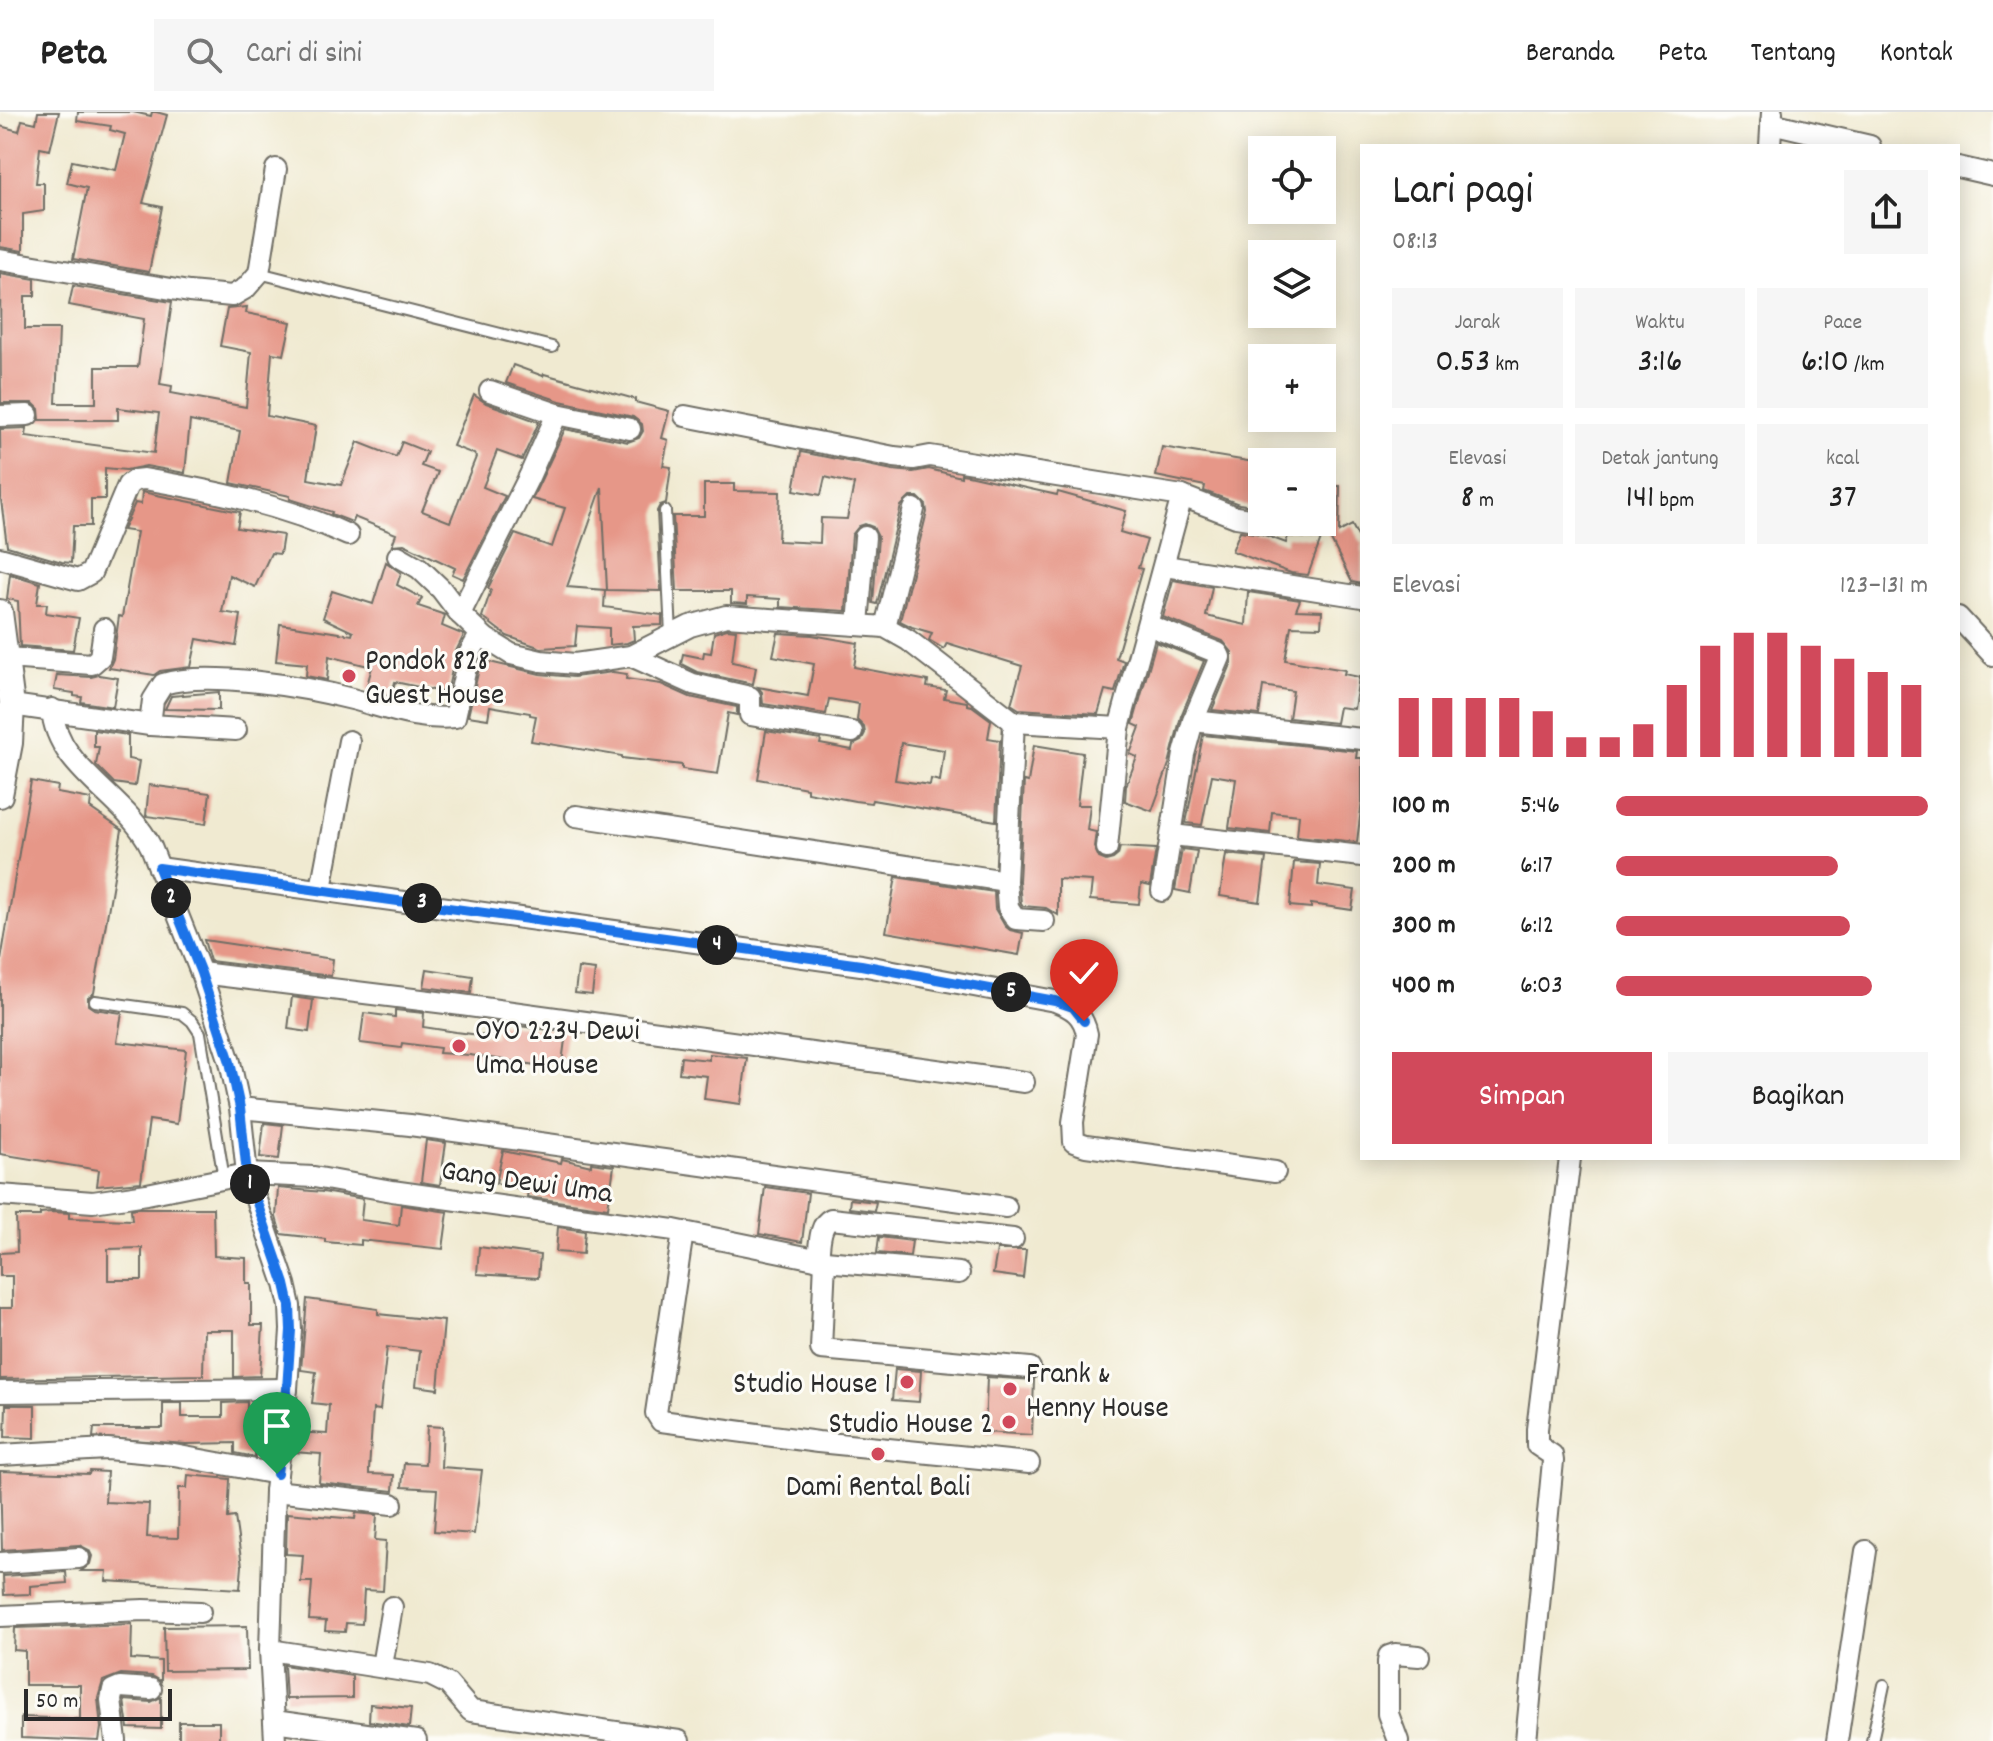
<!DOCTYPE html>
<html lang="id">
<meta charset="utf-8">
<style>
:root{--surface:#fff;--page:#f6f6f6;--text:#222;--muted:#767676;--line:#e0e0e0;--accent:#d1495b}
body{margin:0;font-family:Dekko,sans-serif;background:var(--page);color:var(--text);height:100vh;display:flex;flex-direction:column;font-size:30px;white-space:nowrap}
*{box-sizing:border-box;margin:0}
p{font-size:26px;color:var(--muted)}
.icon{flex:none;width:44px;height:44px;fill:none;stroke:currentColor;stroke-width:2;stroke-linecap:round;stroke-linejoin:round}
.map{position:relative;flex:1;overflow:hidden}
.sheet{position:absolute;left:1360px;top:32px;width:600px;height:1016px;display:flex;flex-direction:column;background:var(--surface);border-radius:0px;box-shadow:0 4px 20px #0003}
.sheet>*{flex:none}
.controls{position:absolute;left:1248px;top:24px;display:grid;gap:16px}
.controls a{display:grid;place-items:center;width:88px;height:88px;border-radius:0px;background:var(--surface);box-shadow:0 4px 20px #0003;font-size:40px}
.scale{position:absolute;left:24px;bottom:20px;width:148px;box-sizing:border-box;padding-left:8px;border:4px solid #2b2b2b;border-top:0;font-size:22px;line-height:28px;white-space:nowrap;color:#2b2b2b;-webkit-text-stroke:6px #fdfcf7;paint-order:stroke}
.pin{position:absolute;display:grid;place-items:center;width:68px;height:68px;color:#fff;margin:-82px -34px;border-radius:50% 50% 50% 0;rotate:-45deg;box-shadow:0 0 8px #0007}
.pin .icon{rotate:45deg}
.km{position:absolute;width:40px;height:40px;margin:-20px;border-radius:50%;background:#222;color:#fff;font-size:22px;line-height:40px;text-align:center}
.round{display:grid;place-items:center;flex:none;width:84px;height:84px;border-radius:0px;background:var(--page)}
.overview{display:flex;align-items:center;justify-content:space-between;height:136px;padding:0 32px}
h1{font-size:44px;font-weight:600;line-height:60px}
.stats{display:grid;grid-template-columns:repeat(3,1fr);gap:12px;height:136px;padding:8px 32px}
.stats div{display:grid;align-content:center;border-radius:0px;background:var(--page);text-align:center}
.stats b{font-size:34px;font-weight:600}
.stats small{font-size:22px;font-weight:400}
.stats p{font-size:22px}
.chart{height:224px;padding:16px 32px}
.chart p{display:flex;justify-content:space-between}
.chart svg{width:100%;height:144px;margin-top:8px;stroke:var(--accent);stroke-width:6}
.cta{display:flex;gap:16px;margin-top:auto;padding:16px 32px}
.cta a{flex:1;height:92px;border-radius:0px;background:var(--accent);color:#fff;font-size:32px;font-weight:600;line-height:92px;text-align:center}
.cta a+a{background:var(--page);color:var(--text)}
ul{padding:0 32px;list-style:none;font-size:26px}
li{display:grid;grid-template-columns:128px 96px 1fr;align-items:center;height:60px}
li i{height:20px;border-radius:10px;background:var(--accent)}
header{display:flex;align-items:center;gap:48px;box-sizing:border-box;height:112px;padding:0 40px;background:var(--surface);border-bottom:2px solid var(--line)}
header strong{font-size:38px}
nav{display:flex;gap:44px;margin-inline-start:auto;font-size:28px}
.search{width:560px;height:72px;background:var(--page);display:flex;align-items:center;gap:20px;box-sizing:border-box;padding:0 28px;border-radius:0px;color:var(--muted);font-size:30px}
.map>svg:first-child{display:block}
.building{fill:#e69788;fill-rule:evenodd}
.lines{fill:none;stroke-linecap:round;stroke-linejoin:round}
.service-casing{stroke:#706e65;stroke-width:14}
.minor-casing{stroke:#706e65;stroke-width:24}
.tertiary-casing{stroke:#706e65;stroke-width:28}
.service{stroke:#fff;stroke-width:10}
.minor{stroke:#fff;stroke-width:20}
.tertiary{stroke:#fff;stroke-width:24}
.route-casing{stroke:#fff;stroke-width:16}
.route{stroke:#1a73e8;stroke-width:10}
.poi-dot{fill:#d1495b;stroke:#fdfcf7;stroke-width:3}
.labels{text-anchor:middle;stroke-width:6;stroke-linejoin:round;paint-order:stroke}
.poi-label{font-size:30px;fill:#2b2b2b;stroke:#fdfcf7;text-anchor:start}
.street-label{font-size:30px;fill:#2b2b2b;stroke:#fdfcf7}
</style>
<header>
<strong>Peta</strong>
<div class="search"><svg class="icon" aria-label="search" viewBox="0 0 24 24"><circle cx="10" cy="10" r="6"/><path d="M15 15l6 6"/></svg>Cari di sini</div>
<nav><a>Beranda</a><a>Peta</a><a>Tentang</a><a>Kontak</a></nav>
</header>
<div class="map">
<svg width="1993" height="1629" viewBox="0 0 1993 1629">
<rect width="100%" height="100%" fill="#fdfcf7"/>
<filter id="ink" filterUnits="userSpaceOnUse"><feTurbulence type="fractalNoise" baseFrequency=".0125" numOctaves="2"/><feDisplacementMap in="SourceGraphic" scale="16" xChannelSelector="R" yChannelSelector="G"/><feConvolveMatrix kernelMatrix="1 2 1 2 8 2 1 2 1" color-interpolation-filters="sRGB"/></filter>
<filter id="wash" filterUnits="userSpaceOnUse"><feTurbulence type="fractalNoise" baseFrequency=".006" numOctaves="4" result="noise"/><feDisplacementMap in="SourceGraphic" scale="32" xChannelSelector="R" yChannelSelector="G"/><feGaussianBlur stdDeviation="1.8" result="paint"/><feColorMatrix in="noise" values="0 0 0 0 0 0 0 0 0 0 0 0 0 0 0 0 0 1.4 0 .05"/><feComposite in="paint" operator="in"/></filter>
<g filter="url(#wash)">
<rect width="100%" height="100%" fill="#f0ead1"/>
<g id="blocks">
<g class="building">
<path d="M38 0H59L50 38 40 36 36 71H44V99L23 102V139L0 135V14L19 19 22 8 36 11Z"/>
<path d="M78 0H133L151 4 152 0H156L167 3 143 91 162 95 149 160 73 147 87 76 67 71 72 49 116 58 125 22 110 18 111 14 77 9Z"/>
<path d="M0 161 35 167V184H25V217H59L56 291H96V255H138L144 207 69 193 73 174 172 190 160 272 172 274 171 281 246 295 251 240 220 234 227 197 247 195 246 201 291 210 284 243 272 241 267 304 316 314 308 367 341 373 358 330 396 345 402 330 427 340 421 354 438 360 422 399 450 410 476 345 474 342 453 334 474 283 486 291 539 310 522 348 497 339 483 375 505 384 463 467 452 462 455 456 404 432 392 433 396 422 354 405 352 410 331 402 332 400 290 387V384L231 371 240 319 190 309 185 361 146 354 126 358 105 356V387H91V414H73L71 451 62 450 7 434 1 388 0 317 27 316 26 324 154 341 159 301 118 296V308H40L39 297 33 291H1Z"/>
<path d="M513 253 543 264 544 262 635 287V290L669 299 662 326 668 328 663 354 671 355 666 391 660 393 657 399 661 479 607 478 602 375 567 475 605 478 604 495 662 503V513L633 514 634 528 627 531 609 533V516L577 514 575 534 541 536 507 524 482 505 491 478 488 476 515 422 552 435 565 396 532 387 565 317 628 330 639 326 643 319 642 312 633 305 560 289 506 271Z"/>
<path d="M1162 335 1260 351 1252 394 1239 392 1204 379 1205 374 1156 364Z"/>
<path d="M801 340 893 358 913 360 929 357 961 365V362L968 363 1057 383 1058 380 1126 399 1120 420 1147 428 1138 456 1142 457 1116 546 1124 549 1115 580 1105 578 1098 602 1019 597 1011 592 1022 554 947 531 944 537 929 528 932 521 912 515 900 509 927 400 926 393 918 385H910L901 394 877 492 873 491 878 425 873 415 865 412 859 414 852 423 846 499 780 495V487L747 485V492L731 491V479H677L673 404H704V372H734V379L780 380 778 429 820 431 821 406 847 407 854 372 825 365 821 383 794 378Z"/>
<path d="M1322 374H1340L1339 420 1352 413 1362 432V472L1352 470 1328 422 1329 411 1322 403Z"/>
<path d="M142 380 240 400 237 416 283 423 280 442 271 441 255 475 229 463 222 500 241 503 236 534 197 527 191 555 160 559 154 563 109 556 113 547 119 504 122 505 137 420 123 418 135 391 141 392Z"/>
<path d="M1240 419 1262 422 1286 431 1288 424 1321 427 1308 463 1291 461 1232 439Z"/>
<path d="M386 450 401 461 397 473 422 486 418 494 445 503 442 514 464 523 456 539 447 581 395 570 391 585 366 577 372 555 329 544 327 568 306 564 307 552 276 549 280 512 352 523 353 520 323 506 332 479 373 492Z"/>
<path d="M10 462 40 471 37 492H47L46 501 79 506 73 538 20 534 18 489 7 487Z"/>
<path d="M1173 468 1212 475 1206 504 1246 513 1248 480 1300 488 1296 498 1322 499 1321 515 1291 514 1285 548 1345 558 1344 562 1359 565 1354 597 1339 595 1336 611 1289 606 1293 579 1263 574 1259 603 1212 598 1232 550V540L1223 529 1163 505Z"/>
<path d="M727 517 736 518 732 550 756 555 753 572 697 560 681 552 683 542 703 546 704 540 711 541 714 521Z"/>
<path d="M778 521 812 523 858 531 854 555 928 569 927 575 946 578 944 586 967 590V593L972 594 991 608 988 626 1000 628 996 709 872 688 871 691 855 689 807 680V676L758 667 766 619 821 628 820 632 852 638 853 633 861 629 865 621 864 615 857 608 859 592 829 587 826 602 763 592 762 580 758 575 808 584 814 552 773 544ZM901 631 944 638 940 669 931 667 930 673 895 668Z"/>
<path d="M1156 530 1204 549 1181 604 1169 652 1152 699 1125 689 1126 674 1137 645 1130 642 1140 615 1133 612Z"/>
<path d="M481 548 540 562 574 565 613 560 627 562 626 567 661 572 690 585 737 595V603L728 601 718 662 682 657V653L622 646V644L531 629 536 604 530 603V601L490 594 488 607 468 604Z"/>
<path d="M57 563 91 565 99 563 118 566 113 595 81 590 82 585 74 584V581L54 578Z"/>
<path d="M219 580V598L165 597 171 584Z"/>
<path d="M94 618 128 623V647L139 649 135 674 114 671 96 653 99 635H94Z"/>
<path d="M1203 623 1357 639 1356 646H1362V689L1357 730 1297 724 1299 703 1272 700 1270 721 1229 716 1236 667 1212 663 1202 713 1186 711Z"/>
<path d="M1034 633 1083 641 1077 693H1090L1087 718 1096 720 1094 735 1099 746 1106 749 1113 747 1118 743 1120 735 1156 737 1150 774 1141 772 1139 792 1090 788 1092 769 1058 767V803L1046 796 1023 794 1021 791 1019 769 1024 669 1028 670Z"/>
<path d="M31 669 58 674 57 681 91 687 90 696 122 718 94 881 88 885V893L94 897 122 901 117 930 186 938 177 1012 149 1008 141 1070 97 1074 99 1058 0 1042V854Z"/>
<path d="M149 673 210 681 206 712 146 704Z"/>
<path d="M1182 737 1197 739 1190 781 1175 778Z"/>
<path d="M1226 742 1266 746 1260 790 1220 784Z"/>
<path d="M1294 750 1320 752 1318 773 1355 778 1352 798 1311 792V796L1290 794Z"/>
<path d="M896 765 994 780 995 797 1005 814 1010 818 1023 821 1019 843 886 820Z"/>
<path d="M204 828 333 847 331 864 210 849Z"/>
<path d="M578 856 595 858 592 883 575 881Z"/>
<path d="M427 857 473 864 471 881 424 875Z"/>
<path d="M292 885 313 888 309 920 288 917Z"/>
<path d="M395 898 424 901 423 915 456 920 495 925 496 911 566 920 562 951 544 949 543 954 470 943 439 941 440 936 402 931 401 936 360 931 364 901 395 905Z"/>
<path d="M709 942 747 946 741 992 704 987 707 964 679 961 681 945 709 948Z"/>
<path d="M264 1011 283 1013 279 1047 260 1045Z"/>
<path d="M426 1028 446 1031 440 1073 421 1070Z"/>
<path d="M503 1039 561 1051 562 1047 591 1054V1051L614 1054 608 1096 527 1085 528 1079 496 1071Z"/>
<path d="M765 1075 808 1081 802 1130 759 1122Z"/>
<path d="M278 1076 323 1080 363 1087 361 1108 399 1113 401 1093 448 1100 443 1137 361 1128V1133L325 1130V1127L281 1122 276 1105Z"/>
<path d="M850 1087 876 1090 874 1099 849 1096Z"/>
<path d="M138 1096H213L214 1144 246 1146V1171H251V1213H263L260 1264 234 1265V1218H204L203 1263 0 1267V1196H12V1164H0V1141L17 1140 16 1104H40V1101L52 1100 69 1101V1106L132 1108 131 1097ZM142 1136V1168H108V1137Z"/>
<path d="M558 1115 585 1119 583 1142 556 1140Z"/>
<path d="M879 1125 912 1129 910 1144 877 1141Z"/>
<path d="M479 1135 540 1143 538 1166 477 1162Z"/>
<path d="M997 1138H1026L1023 1166 993 1162Z"/>
<path d="M307 1187 378 1197V1202L444 1209 438 1277 416 1274 420 1239 387 1235 380 1298 373 1297 369 1358V1362L394 1363 393 1379 319 1371 321 1342 293 1340 295 1320 327 1322 329 1293 312 1291 316 1260 301 1258Z"/>
<path d="M895 1257 921 1259 919 1290 892 1288Z"/>
<path d="M987 1265 1034 1268 1032 1323 985 1320Z"/>
<path d="M247 1290V1319H255V1345L235 1341V1331L186 1332 93 1325 94 1316H163V1291H182V1305H223V1291Z"/>
<path d="M6 1293H35V1326L5 1325Z"/>
<path d="M427 1314 443 1315 441 1355 482 1358 474 1422 434 1419 437 1377 402 1375 404 1351 425 1352Z"/>
<path d="M0 1359 89 1362 90 1359 107 1360 105 1390 149 1392 147 1425 178 1426 179 1376H187L188 1363 230 1367 228 1406 235 1405 242 1454 240 1477 106 1469 107 1459H81L90 1452 92 1444 89 1438 79 1433 2 1438Z"/>
<path d="M287 1401 355 1407 356 1401 377 1403 375 1428 386 1429 383 1479 364 1478 362 1512 346 1511 345 1520 325 1519 326 1509 309 1508 312 1470H301L303 1443 286 1442Z"/>
<path d="M66 1460 67 1471 30 1474V1482L4 1483 3 1464Z"/>
<path d="M132 1512 131 1547 161 1549V1569L152 1564 121 1562 103 1569 98 1586 101 1616 99 1629 21 1626V1605L80 1607V1573H25V1539L14 1538 15 1516Z"/>
<path d="M247 1514 248 1558 165 1559 164 1515Z"/>
<path d="M284 1553 352 1564V1586L286 1587Z"/>
<path d="M161 1585V1617L128 1616 124 1588 151 1590Z"/>
<path d="M370 1592 411 1596 409 1615 369 1609Z"/>
<rect x="179" y="1610" width="40" height="19"/>
</g>
</g>
</g>
<g filter="url(#ink)">
<use href="#blocks" fill-opacity="0" stroke="#706e65" stroke-width="2"/>
<g class="lines">
<defs>
<g id="service">
<path d="M259 161 552 235"/>
<path d="M665 399 671 523"/>
<path d="M95 889 182 901 192 909 200 921 224 1067"/>
<path d="M1872 1629 1884 1573"/>
</g>
<g id="minor">
<path d="M1771 11 1870 34"/>
<path d="M1770 34 1772 0"/>
<path d="M1958 55 1993 63"/>
<path d="M0 148 189 180 232 184 246 176 259 161 276 57"/>
<path d="M490 279 557 302 630 317"/>
<path d="M0 304 28 303"/>
<path d="M685 304 894 345 914 347 930 344 1182 384 1236 405 1262 409"/>
<path d="M1279 410 1317 415"/>
<path d="M398 444 419 456 441 477 460 502 485 526 511 542 541 549 575 552 631 544 690 514 726 504 885 515 908 528 1014 610"/>
<path d="M0 446 78 468 91 461 128 373 135 368 144 367C215 379 283 393 348 423"/>
<path d="M1165 454 1362 485"/>
<path d="M460 502 529 365 557 302"/>
<path d="M1958 505 1993 543"/>
<path d="M858 513 865 425"/>
<path d="M1148 513 1218 541 1220 545 1193 609 1184 642 1162 779"/>
<path d="M885 515 914 397"/>
<path d="M631 544 693 572 750 585V603L852 620"/>
<path d="M6 546 92 552 100 545 104 517"/>
<path d="M12 593 150 613 153 588 163 572C207 558 306 575 352 587 387 596 418 609 455 605L469 542 477 528 485 526"/>
<path d="M52 597C56 657 126 684 151 735L201 861 230 950 240 996 247 1062 285 1172 290 1194 291 1218 287 1277 275 1379 270 1538 275 1629"/>
<path d="M1193 609 1362 627"/>
<path d="M1014 610 1006 769 1008 795 1016 807 1044 809"/>
<path d="M1014 610 1119 616"/>
<path d="M150 613 236 618"/>
<path d="M576 704 1006 769"/>
<path d="M1172 723 1362 744"/>
<path d="M1107 736 1119 616 1182 384"/>
<path d="M159 756 861 853 1055 889C1073 896 1083 902 1087 922L1073 1010 1074 1030 1086 1034 1275 1060"/>
<path d="M321 777 349 629"/>
<path d="M201 861 454 892 1024 970"/>
<path d="M240 996 410 1013 1006 1095"/>
<path d="M0 1083 93 1090 147 1082 247 1062 314 1065 392 1079 674 1118 825 1149 959 1161"/>
<path d="M683 1120 656 1301 661 1309 818 1330 1029 1351"/>
<path d="M818 1148C820 1135 818 1113 831 1107L1013 1127"/>
<path d="M825 1149 821 1237 1030 1256"/>
<path d="M0 1280 287 1277"/>
<path d="M0 1343 107 1337 174 1343 277 1362"/>
<path d="M275 1379 392 1392"/>
<path d="M0 1451 79 1446"/>
<path d="M0 1504 144 1498 200 1500"/>
<path d="M270 1538 430 1563 448 1572 471 1599 679 1629"/>
<path d="M382 1554 392 1495"/>
<path d="M274 1609 416 1629"/>
<path d="M116 1629 111 1588 113 1578 120 1575 151 1577"/>
<path d="M1398 1629 1388 1602V1550L1389 1544 1395 1542 1419 1544"/>
<path d="M1526 1629 1553 1349 1552 1343 1537 1333V1317L1570 1046"/>
<path d="M1837 1629 1866 1439"/>
</g>
<path id="tertiary" d="M0 500 12 593 10 631 0 683"/>
</defs>
<use href="#service" class="service-casing"/>
<use href="#minor" class="minor-casing"/>
<use href="#tertiary" class="tertiary-casing"/>
<use href="#service" class="service"/>
<use href="#minor" class="minor"/>
<use href="#tertiary" class="tertiary"/>
</g>
</g>
<g class="lines" filter="url(#ink)">
<defs>
<path id="route" d="M277 1362 287 1277 291 1218 290 1194 285 1172 247 1062 240 996 230 950 201 861 159 756 861 853 1055 889 1073 895 1084 909"/>
</defs>
<use href="#route" class="route-casing"/>
<use href="#route" class="route"/>
</g>
<g class="poi-dot">
<circle cx="349" cy="564" r="8"/>
<circle cx="459" cy="934" r="8"/>
<circle cx="907" cy="1270" r="8"/>
<circle cx="1010" cy="1277" r="8"/>
<circle cx="1009" cy="1310" r="8"/>
<circle cx="878" cy="1342" r="8"/>
</g>
<g class="labels">
<g class="poi-label">
<text x="365" y="557">Pondok 828<tspan x="365" dy="34">Guest House</tspan></text>
<text x="475" y="927">OYO 2234 Dewi<tspan x="475" dy="34">Uma House</tspan></text>
<text x="1026" y="1270">Frank &amp;<tspan x="1026" dy="34">Henny House</tspan></text>
<text x="891" y="1280" text-anchor="end">Studio House 1</text>
<text x="993" y="1320" text-anchor="end">Studio House 2</text>
<text x="878" y="1383" text-anchor="middle">Dami Rental Bali</text>
</g>
<g class="street-label">
<text transform="translate(527 1068) rotate(8)" y="10">Gang Dewi Uma</text>
</g>
</g>
</svg>
<div class="controls">
<a><svg class="icon" aria-label="locate" viewBox="0 0 24 24"><circle cx="12" cy="12" r="6"/><path d="M12 2v4M12 18v4M2 12h4M18 12h4"/></svg></a>
<a><svg class="icon" aria-label="layers" viewBox="0 0 24 24"><path d="M12 4l9 5-9 5-9-5zM3 14l9 5 9-5"/></svg></a>
<a>+</a>
<a>−</a>
</div>
<div class="scale">50 m</div>
<div class="pin" style="left:277px;top:1362px;background:#1e9e55"><svg class="icon" aria-label="arrive" viewBox="0 0 24 24"><path d="M6 21V4h12l-3 4 3 4H6"/></svg></div>
<div class="pin" style="left:1084px;top:909px;background:#d93025"><svg class="icon" aria-label="check" viewBox="0 0 24 24"><path d="M5 12l5 5 9-10"/></svg></div>
<b class="km" style="left:250px;top:1072px">1</b>
<b class="km" style="left:171px;top:786px">2</b>
<b class="km" style="left:422px;top:791px">3</b>
<b class="km" style="left:717px;top:833px">4</b>
<b class="km" style="left:1011px;top:880px">5</b>
<section class="sheet">
<div class="overview"><div><h1>Lari pagi</h1><p>08:13</p></div><a class="round"><svg class="icon" aria-label="share" viewBox="0 0 24 24"><path d="M12 15V3M7 8l5-5 5 5M5 13v7h14v-7"/></svg></a></div>
<div class="stats">
<div><p>Jarak</p><b>0.53<small> km</small></b></div>
<div><p>Waktu</p><b>3:16</b></div>
<div><p>Pace</p><b>6:10<small> /km</small></b></div>
</div>
<div class="stats">
<div><p>Elevasi</p><b>8<small> m</small></b></div>
<div><p>Detak jantung</p><b>141<small> bpm</small></b></div>
<div><p>kcal</p><b>37</b></div>
</div>
<div class="chart"><p><span>Elevasi</span>123–131 m</p>
<svg viewBox="0 0 160 44" preserveAspectRatio="none"><path d="M5 44V26M15 44V26M25 44V26M35 44V26M45 44V30M55 44V38M65 44V38M75 44V34M85 44V22M95 44V10M105 44V6M115 44V6M125 44V10M135 44V14M145 44V18M155 44V22"/></svg>
</div>
<ul>
<li><b>100 m</b>5:46<i style="width:100%"></i></li>
<li><b>200 m</b>6:17<i style="width:71%"></i></li>
<li><b>300 m</b>6:12<i style="width:75%"></i></li>
<li><b>400 m</b>6:03<i style="width:82%"></i></li>
</ul>
<div class="cta"><a>Simpan</a><a>Bagikan</a></div>
</section>
</div>
